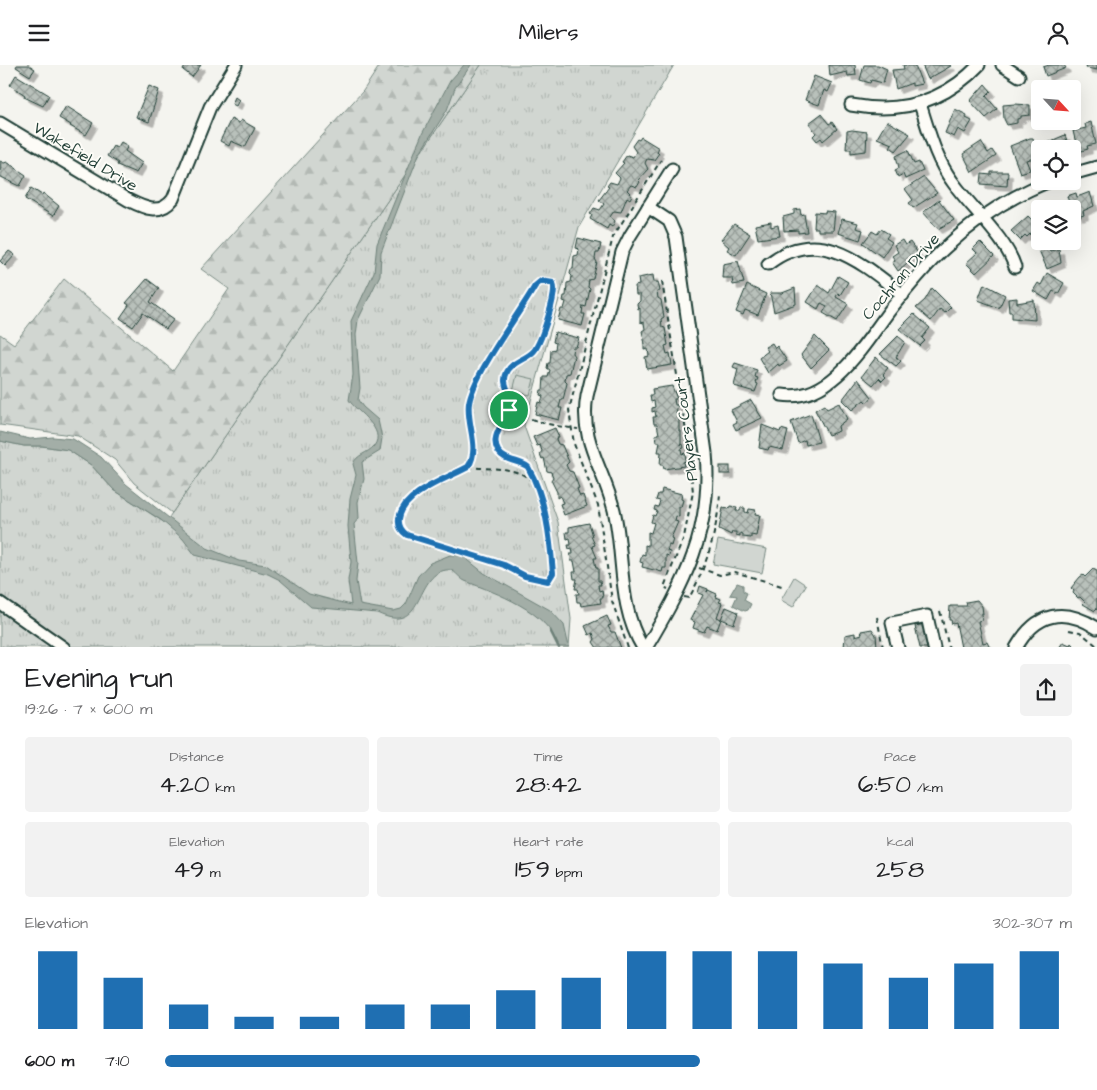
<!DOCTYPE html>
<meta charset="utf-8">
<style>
:root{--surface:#fff;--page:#f2f2f2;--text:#202124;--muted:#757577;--accent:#1f6fb2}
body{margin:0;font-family:"Architects Daughter",sans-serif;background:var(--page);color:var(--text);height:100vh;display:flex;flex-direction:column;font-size:19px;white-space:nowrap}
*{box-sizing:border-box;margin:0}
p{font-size:16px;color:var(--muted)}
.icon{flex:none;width:28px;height:28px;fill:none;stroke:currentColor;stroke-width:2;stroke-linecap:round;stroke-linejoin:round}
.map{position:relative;height:582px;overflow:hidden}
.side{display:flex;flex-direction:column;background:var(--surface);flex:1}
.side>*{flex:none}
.needle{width:32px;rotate:116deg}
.fabs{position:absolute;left:1031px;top:15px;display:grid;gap:10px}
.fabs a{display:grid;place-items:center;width:50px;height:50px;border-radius:5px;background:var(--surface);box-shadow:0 5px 20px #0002;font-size:25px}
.pin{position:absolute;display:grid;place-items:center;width:42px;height:42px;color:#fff;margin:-21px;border:2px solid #fff;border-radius:50%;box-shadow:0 1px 5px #0007}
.round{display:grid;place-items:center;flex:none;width:52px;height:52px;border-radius:5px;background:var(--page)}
.overview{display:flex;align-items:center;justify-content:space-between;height:85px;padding:0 25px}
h1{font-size:28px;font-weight:600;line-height:38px}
.figures{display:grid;grid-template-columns:repeat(3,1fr);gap:8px;height:85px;padding:5px 25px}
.figures div{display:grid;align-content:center;border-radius:5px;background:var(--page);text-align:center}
.figures b{font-size:25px;font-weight:600}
.figures small{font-size:14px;font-weight:400}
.figures p{font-size:14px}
.chart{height:140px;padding:10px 25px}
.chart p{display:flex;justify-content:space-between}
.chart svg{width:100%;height:90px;margin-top:5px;stroke:var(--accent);stroke-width:6}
ul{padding:0 25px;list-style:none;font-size:16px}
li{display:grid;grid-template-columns:80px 60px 1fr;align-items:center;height:38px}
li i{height:12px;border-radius:6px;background:var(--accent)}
header{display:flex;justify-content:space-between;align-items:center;height:65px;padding:0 25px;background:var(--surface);font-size:22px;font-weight:600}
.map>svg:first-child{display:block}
.grass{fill:url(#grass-tufts);stroke:#788a82}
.forest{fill:url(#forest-firs);stroke:#788a82}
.garden{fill:#d1d6d1;stroke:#788a82}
.water{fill:#a3aea7;stroke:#6e8179}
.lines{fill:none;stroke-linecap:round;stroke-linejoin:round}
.stream{stroke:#6e8179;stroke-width:2.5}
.building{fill:url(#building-cross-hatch);stroke:#1f3d34;filter:url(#shadow)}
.minor-casing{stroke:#1f3d34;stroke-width:15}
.path{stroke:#1f3d34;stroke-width:2;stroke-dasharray:5 4;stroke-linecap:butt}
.minor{stroke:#fdfcf7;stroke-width:11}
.route-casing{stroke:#fff;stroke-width:10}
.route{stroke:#1f6fb2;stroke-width:6}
.labels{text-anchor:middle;stroke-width:4;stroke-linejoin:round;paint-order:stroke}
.street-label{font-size:16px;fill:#1f3d34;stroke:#fdfcf7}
</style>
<header><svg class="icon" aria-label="menu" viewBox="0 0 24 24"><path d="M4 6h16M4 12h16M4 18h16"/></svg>Milers<svg class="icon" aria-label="person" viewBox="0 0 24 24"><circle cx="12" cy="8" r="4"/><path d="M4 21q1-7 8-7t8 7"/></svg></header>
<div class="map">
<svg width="1097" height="583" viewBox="0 0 1097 583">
<defs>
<pattern id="grass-tufts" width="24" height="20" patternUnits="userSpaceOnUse" patternTransform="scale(1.25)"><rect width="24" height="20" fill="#d1d6d1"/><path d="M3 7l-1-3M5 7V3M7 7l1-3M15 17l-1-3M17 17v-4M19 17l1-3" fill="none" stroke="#b3b9b4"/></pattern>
<pattern id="forest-firs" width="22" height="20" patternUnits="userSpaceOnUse" patternTransform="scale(1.25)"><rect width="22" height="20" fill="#d1d6d1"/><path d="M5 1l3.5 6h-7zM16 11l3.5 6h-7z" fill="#b3b9b4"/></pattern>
<pattern id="building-cross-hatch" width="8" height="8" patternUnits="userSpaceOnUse" patternTransform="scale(1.25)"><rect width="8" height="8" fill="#b9c1bb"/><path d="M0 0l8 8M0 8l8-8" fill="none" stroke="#969e99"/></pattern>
<filter id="shadow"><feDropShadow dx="4.5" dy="4.5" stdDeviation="0" flood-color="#0004"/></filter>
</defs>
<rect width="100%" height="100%" fill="#f4f4ef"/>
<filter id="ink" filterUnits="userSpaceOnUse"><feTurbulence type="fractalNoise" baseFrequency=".02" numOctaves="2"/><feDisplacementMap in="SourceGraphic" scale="10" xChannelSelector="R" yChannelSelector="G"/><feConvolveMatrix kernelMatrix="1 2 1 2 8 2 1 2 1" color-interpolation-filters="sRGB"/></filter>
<g filter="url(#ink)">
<path class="grass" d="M481 0H674L579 162 524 361 558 457 571 554 569 582H0V376L24 381H42L68 385 91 400 114 425 165 458Z"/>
<path class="forest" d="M380 0H481L172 448 134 418 115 395 78 371 0 360V269L14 279 64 214 173 306 229 224 201 204 363 26Z"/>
<g class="garden">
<path d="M517 310 534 314 530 330 513 326Z"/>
<path d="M718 475 767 484 762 508 713 499Z"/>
<path d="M794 512 806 520 793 542 781 535Z"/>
</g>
<g class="water">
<path d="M464 0H471L455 23 447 45 419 89 381 187 380 210 358 255 356 270 360 323 358 335 363 342 378 355 382 373 380 386 362 397 364 414 358 437 359 453 354 459 358 498 356 516 360 540 393 546 401 544 406 539 418 511 430 498 450 490 463 491 484 508 550 545 564 560 569 582H558C549 546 496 528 465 516 458 513 455 503 446 505 414 510 425 571 377 548L311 542 280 515 268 509 195 490 183 474 161 455 114 425 91 400 68 385 42 381H24L0 376V367L30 374 53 372 73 374 101 392 126 419 207 483 239 496 266 500 309 529 351 540 348 515 351 497 348 461 350 434 356 410 353 399C357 389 367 389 374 381 387 364 356 347 349 335L353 310 351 256 374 207 377 179 422 69 450 16Z"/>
<path d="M737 518 743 520V526L747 528 744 535 751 539 748 545 745 546 733 540 737 531 730 530Z"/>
</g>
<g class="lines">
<path class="stream" d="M550 565 559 583"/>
</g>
<g class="building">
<path d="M17 0H29L35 4 30 11 16 2Z"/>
<path d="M186 0H185H201L192 12 183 5Z"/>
<path d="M829 0H855L856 10 848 11 847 7 830 11Z"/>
<path d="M864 0H878L887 4 883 18 871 15 870 18 860 15Z"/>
<path d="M903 0 915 1 922 19 912 21V18L896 24 892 5 904 4Z"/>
<path d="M922 0H950L951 1 928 14Z"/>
<path d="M1049 0H1064L1066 3 1046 11 1043 2Z"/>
<path d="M1087 0H1097V5L1086 3Z"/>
<path d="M16 10 49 30 43 41 24 32 25 30 10 20Z"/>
<path d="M814 11 832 18 828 27 824 25 819 40 805 35Z"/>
<path d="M985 19 991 26 986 31 997 44 986 53 970 36Z"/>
<path d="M149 21 159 25 149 57 136 52Z"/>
<path d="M235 32 239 35 236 41 232 39Z"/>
<path d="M1015 39 1030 40V50L1021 51V53L1017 54V58L1007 60 1004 54 1003 40Z"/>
<path d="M66 41 93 58 86 70 70 61 71 60 59 53Z"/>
<path d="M955 44 967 50 966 53 972 56 965 68 958 64 954 72 945 68Z"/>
<path d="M821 49 829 59 832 57 837 64 823 76 821 73 817 76 813 71 816 68 809 58Z"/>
<path d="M231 54 239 58 241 55 255 63 245 82 231 76 229 81 220 76Z"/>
<path d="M887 56 910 69 896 86 890 82 892 79 877 73Z"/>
<path d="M1091 57 1096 79 1087 81 1088 84 1078 87 1073 66 1086 63 1085 59Z"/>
<path d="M852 65 867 67 866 86 851 88V84H846L847 66Z"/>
<path d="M1065 70 1070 84H1046L1044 79Z"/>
<path d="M641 72 659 83 657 86 659 88 654 95 647 94 645 98 648 104 638 115 640 117 637 122 631 120 627 125 632 130 630 134 627 132 621 147 614 146 610 152 615 156 612 162 609 160 607 164 590 154 592 150 590 149 594 143 600 145 604 139 599 135 609 122 607 121 610 117 617 119 620 113 615 108 624 98 622 97 627 90 633 92 636 87 632 81 637 74 639 75Z"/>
<path d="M1030 73H1033L1040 92 1026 95 1030 105 1020 108 1010 81Z"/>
<path d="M121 77 128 81 125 86 142 98 136 108 117 100 118 98 107 91 113 81 117 83Z"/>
<path d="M981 77 988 88 992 85 996 91 972 107 963 89Z"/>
<path d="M908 85 914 99 919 97 923 106 905 114 903 109 898 112 895 105 899 103 896 91Z"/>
<path d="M0 96 4 98 7 97 26 110 20 121 1 112Z"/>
<path d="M991 107H1008L1007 121 981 119 982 109 991 110Z"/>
<path d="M924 112 937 128 913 143 909 138 913 135 905 124Z"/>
<path d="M31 123 42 130 43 128 59 141 53 151 25 134Z"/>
<path d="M1090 127 1094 141 1083 146 1084 150 1078 152 1076 147 1072 148 1067 131 1076 128 1077 132Z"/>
<path d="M939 135 954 155 938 164 923 147Z"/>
<path d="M1059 136 1062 144H1040V152L1036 143Z"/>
<path d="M800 144 801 150 804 149 807 167 798 168V165L784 166 783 152 794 149V145Z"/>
<path d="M825 146 835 147 833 166H818V163H814L815 147 825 148Z"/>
<path d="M1028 151 1038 161 1027 172 1025 170 1020 175 1011 166Z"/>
<path d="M842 154 858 158 856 163 863 165 860 175 838 168Z"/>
<path d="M771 157V162L778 160 780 171 758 174 755 160Z"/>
<path d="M734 159 750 169 736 190 727 185 729 182 721 175Z"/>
<path d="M881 164 889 169 886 173 892 177 882 192 863 178 872 166 877 169Z"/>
<path d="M578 173 601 179 599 188H596L595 194 597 197 593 214 589 215 588 222 590 224 586 242 583 241 582 249H585L582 261 558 255 561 244H564L566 237 563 236 564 231H566L567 218 571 217 572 211 570 209 571 204H573L574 191 578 190 579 184 576 183Z"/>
<path d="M902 175 905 180 910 177 918 188 898 206 892 197 895 195 892 191 898 187 894 180Z"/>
<path d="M980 177 994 191 976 208 966 198 977 188 973 184Z"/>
<path d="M1048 180 1050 186 1059 184 1061 198 1047 204 1038 183Z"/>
<path d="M9 186 15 190 5 201 0 196Z"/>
<path d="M738 196 744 218 733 220 732 213H722L723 199Z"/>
<path d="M1047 208 1064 218 1058 229 1053 226 1048 235 1033 226 1038 218 1041 220Z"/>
<path d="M653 210 654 217H658L660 226 657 227 658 233 661 235 664 252 661 254 662 262 665 263 668 280 665 281 667 289 670 288 672 300 647 304 645 292 649 291 648 284 644 285V279H645L642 266 645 264 644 258 640 257V243L638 244 637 239 640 236V230H636L635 221 639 220 638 213Z"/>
<path d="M838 211 848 217 840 230 838 228 836 232 848 239 837 256 823 248 827 241 821 238 818 244 807 237 818 220 829 228Z"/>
<path d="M147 214 159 223 150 237 174 254 166 264 143 248 133 262 120 253 129 240 126 238Z"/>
<path d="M984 219 1005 230 999 243 978 235Z"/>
<path d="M747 220 766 229 758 250 745 245 743 250 736 247Z"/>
<path d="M795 223 796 239 774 247 770 228H782Z"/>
<path d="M932 223 951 242 945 248 940 244 931 256 916 243 925 235Z"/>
<path d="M1017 233V238L1034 235 1035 255 1012 253V247H1009L1008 234Z"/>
<path d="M914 249 930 263 922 273 925 276 920 281 899 264Z"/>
<path d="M555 267 579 273 576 282H573L572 288 574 291 570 308 566 309 565 316 567 318 563 335H561L559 343H562L559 355 535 349 538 337 541 338 543 331 540 330 541 325H543L544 312H548L550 305 547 303 548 298H550L551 285 555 284 556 278 553 277Z"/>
<path d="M815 271 829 285 811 303 801 290Z"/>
<path d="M898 271 905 277 896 292 901 296 896 301 880 289Z"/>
<path d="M772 278 775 283 777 281 787 296 779 301 778 299 768 308 759 293 768 286 765 282Z"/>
<path d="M876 292 888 303 883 309 886 312 882 316 879 313 873 320 862 311Z"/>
<path d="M735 298 757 305 755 312 758 313 756 318 758 319 755 327 734 321 738 304 733 302Z"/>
<path d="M858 314 872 332 867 338 864 335 852 345 842 335Z"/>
<path d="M672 321 677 334H674L675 340H678L676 349H679V366H681V380L683 379 684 383 681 384 682 389 685 388 686 396 683 397 684 401 664 404 663 400H660L661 387H658L660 377H657L656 370 659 369 657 359H654L653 352H656L655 346 652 347V343L655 342 654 336 651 337 650 330H653L652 324Z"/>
<path d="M751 335 762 353 736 365 733 359 737 357 731 345Z"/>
<path d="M839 338 847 354 838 361 839 366 828 370 815 345 824 340 827 344Z"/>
<path d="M811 349 819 377 806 380 805 375 798 378 791 357Z"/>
<path d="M762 360 780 367 781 364 788 366 783 385 769 382 768 385 759 383Z"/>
<path d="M555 363 559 372 556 374 558 379 562 380 569 397 566 400 569 406 573 407 579 423 577 424 580 431 583 430 587 441 564 450 560 439 563 438 560 431 557 433V427L551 415 553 412 551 407 547 406 544 393 542 394 540 389 542 386 540 380 537 381 533 372Z"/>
<rect x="720" y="401" width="10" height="8"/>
<path d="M662 424 682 429 681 434 683 435 681 442H679V452L676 451 675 456 678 457 671 473 673 474 671 481 669 480 667 486 670 487 669 491 666 490V503H663L662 507 642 502 643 498 640 497 642 489 645 490V480L648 481V467L651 468 654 458 651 457 653 450 655 451 657 446 654 445 655 441 658 442 660 436 656 435 658 429H661Z"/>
<path d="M730 441 737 442 736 446H740L741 443H745V447L748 448 749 444 756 445 755 449 760 450 756 471 751 470V473L743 472V469L740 468V471L736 470V467H732L731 470 719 464 723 443 729 444Z"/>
<path d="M589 458 593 471H591L595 480 592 481 597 493H594L596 503H598V516H600L601 520H598L599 526 602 525 603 533H600L601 538 581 541 580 537H577L576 529H579L578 524H575L577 514H574L573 507H576L574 496H571L570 489H573L572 483 569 484 568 480H571L570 473 567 474 566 467H569V462Z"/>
<path d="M1093 504 1097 506V544L1095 546 1083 539 1085 537 1080 532 1078 533 1073 528 1074 526 1071 523 1080 512 1083 510 1085 512Z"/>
<path d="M700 521 708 524 707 527 708 525 717 529 716 532 721 534 719 537 722 538 717 552 721 554 717 565 707 561 704 567 693 563 695 557 690 555 703 530 698 528Z"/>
<path d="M977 535 982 541 983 549H981L982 555 978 556 983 578 987 577 990 583H961L956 558 952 559 951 555H949L950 541H967L966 537Z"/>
<path d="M726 542 738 547 734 559 721 554Z"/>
<path d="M607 551 611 560 608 561 611 567H615L621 583H597L593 577 595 574 593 568 589 570 585 561Z"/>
<path d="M925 559 930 583H920L915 561Z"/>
<path d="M872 564 876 570 877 582 844 583 845 570 855 568V571L862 569 861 566Z"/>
<path d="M1063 577 1070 580 1071 578 1076 583H1059Z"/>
</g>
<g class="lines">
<defs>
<g id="minor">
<path d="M1002 0 1019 11"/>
<path d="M920 39C929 66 935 93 952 116 970 142 1006 173 1015 202"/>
<path d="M851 40C900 49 944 37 979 0"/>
<path d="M0 58 128 135C144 143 160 151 173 134L210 42 236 0"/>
<path d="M1072 109 1097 102"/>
<path d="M768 199C819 159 862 198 903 230"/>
<path d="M782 330C831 338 865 278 890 245 907 224 925 201 945 183 976 154 1011 131 1050 116"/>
<path d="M0 538 64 583"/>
<path d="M643 583C617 540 625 492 614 445 604 404 579 375 587 331L622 187 630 171 672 104"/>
<path d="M646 583C684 519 713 465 706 388L676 172 669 156 648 142"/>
<path d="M898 583 892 558 927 551 934 583"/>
<path d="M1016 583C1036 547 1064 542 1097 563"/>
</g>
</defs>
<use href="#minor" class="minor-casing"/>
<g class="path">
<path d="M662 216 688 379 693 427 684 472 664 522 668 524"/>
<path d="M511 334 513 327"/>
<path d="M509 345C512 331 500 320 507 307 512 297 524 296 532 288 543 276 551 243 555 226V221L550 216H541L535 221 471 328 469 356 474 387 470 400C455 413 374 437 404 469L504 500 525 511 549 515C560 502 539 415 528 402 521 395 508 396 500 389L496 374 509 345C532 356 552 361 578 364"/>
<path d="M468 402C491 405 514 400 532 416"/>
<path d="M699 503 720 510 735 507 785 522"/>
<path d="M684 532 689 533C707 501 717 466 720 429"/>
<path d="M940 546 949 583"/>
<path d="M877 552 883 583"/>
<path d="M1069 565 1080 567 1097 581"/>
<path d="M628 583 612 536 598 440 574 379 569 345 613 172 661 95"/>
</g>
<use href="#minor" class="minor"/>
</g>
</g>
<g class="lines" filter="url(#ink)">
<defs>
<path id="route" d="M541 216 553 218C558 228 541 277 534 286 526 295 512 296 507 307 501 319 510 325 510 336 511 353 488 369 498 386 505 397 519 395 528 402 546 434 550 472 553 508L548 516 525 511 504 500 407 470C401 466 398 461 399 454 402 428 448 413 468 402 481 383 466 360 469 338 474 308 518 251 535 221Z"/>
</defs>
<use href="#route" class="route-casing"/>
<use href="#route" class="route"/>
</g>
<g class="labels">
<g class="street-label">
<text transform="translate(86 91) rotate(31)" y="6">Wakefield Drive</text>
<text transform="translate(900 211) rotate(-49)" y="6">Cochran Drive</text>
<text transform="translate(685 364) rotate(-97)" y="6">Players Court</text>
</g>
</g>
</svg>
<div class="fabs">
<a><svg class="needle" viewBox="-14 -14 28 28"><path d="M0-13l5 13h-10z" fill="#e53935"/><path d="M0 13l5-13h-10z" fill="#757577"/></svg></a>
<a><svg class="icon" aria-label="locate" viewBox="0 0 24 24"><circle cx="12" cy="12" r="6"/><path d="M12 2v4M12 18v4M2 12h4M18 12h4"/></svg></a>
<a><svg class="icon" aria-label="layers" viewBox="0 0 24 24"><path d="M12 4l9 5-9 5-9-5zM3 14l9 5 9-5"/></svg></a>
</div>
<div class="pin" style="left:509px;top:345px;background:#1e9e55"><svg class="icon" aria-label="arrive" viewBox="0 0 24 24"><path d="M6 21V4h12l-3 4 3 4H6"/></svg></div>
</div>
<section class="side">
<div class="overview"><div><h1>Evening run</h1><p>19:26 · 7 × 600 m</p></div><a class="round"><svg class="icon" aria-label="share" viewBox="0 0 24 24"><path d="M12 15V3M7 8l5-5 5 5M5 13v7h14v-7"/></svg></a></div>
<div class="figures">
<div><p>Distance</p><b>4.20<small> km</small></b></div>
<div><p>Time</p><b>28:42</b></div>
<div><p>Pace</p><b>6:50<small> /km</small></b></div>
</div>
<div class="figures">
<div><p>Elevation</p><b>49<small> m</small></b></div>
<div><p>Heart rate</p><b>159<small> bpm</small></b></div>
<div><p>kcal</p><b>258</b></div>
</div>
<div class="chart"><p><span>Elevation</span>302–307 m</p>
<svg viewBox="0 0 160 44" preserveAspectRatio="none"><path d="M5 44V6M15 44V19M25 44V32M35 44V38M45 44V38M55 44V32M65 44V32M75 44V25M85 44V19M95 44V6M105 44V6M115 44V6M125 44V12M135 44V19M145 44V12M155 44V6"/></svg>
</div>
<ul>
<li><b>600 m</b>7:10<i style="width:59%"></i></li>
</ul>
</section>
